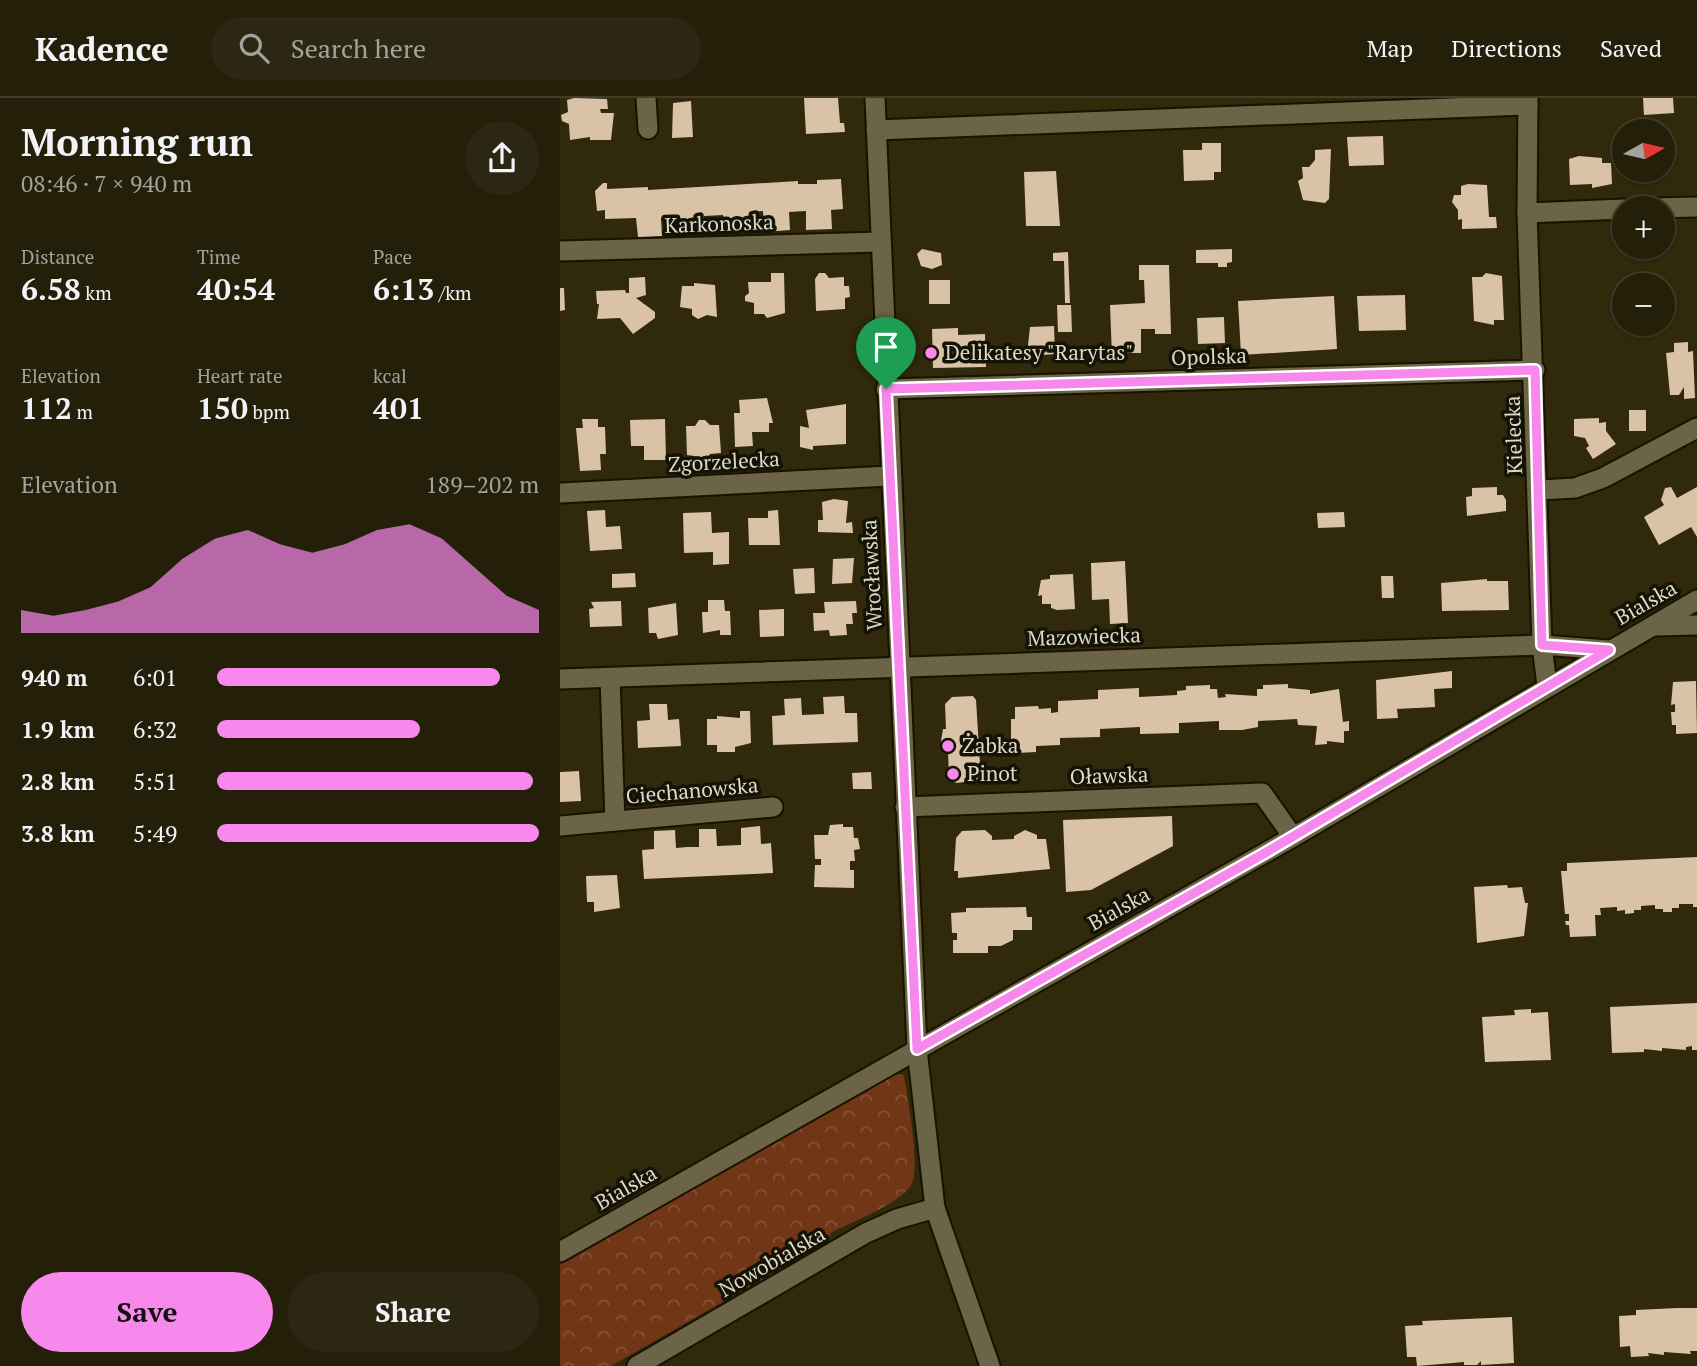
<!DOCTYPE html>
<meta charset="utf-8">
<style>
:root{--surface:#241f09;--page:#2c2712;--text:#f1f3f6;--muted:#a3a29c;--line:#413d2a;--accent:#f788ec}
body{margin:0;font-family:"PT Serif",serif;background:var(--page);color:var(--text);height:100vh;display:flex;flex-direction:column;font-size:26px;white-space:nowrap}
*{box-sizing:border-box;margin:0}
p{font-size:23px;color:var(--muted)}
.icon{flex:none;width:38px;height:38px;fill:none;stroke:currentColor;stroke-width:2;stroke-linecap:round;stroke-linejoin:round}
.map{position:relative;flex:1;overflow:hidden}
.side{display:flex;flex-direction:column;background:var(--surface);width:560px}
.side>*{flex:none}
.needle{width:46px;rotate:82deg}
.tools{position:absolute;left:1052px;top:21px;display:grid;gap:14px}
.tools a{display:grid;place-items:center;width:63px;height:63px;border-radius:50%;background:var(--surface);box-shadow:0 2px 5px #0004,0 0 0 2px var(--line);font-size:35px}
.pin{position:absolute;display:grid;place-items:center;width:60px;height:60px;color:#fff;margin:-72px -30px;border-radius:50% 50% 50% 0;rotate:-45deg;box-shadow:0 0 7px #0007}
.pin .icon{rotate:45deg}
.round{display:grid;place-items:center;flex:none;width:74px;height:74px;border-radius:37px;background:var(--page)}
.overview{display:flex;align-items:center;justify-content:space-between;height:119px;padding:0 21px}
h1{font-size:38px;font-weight:700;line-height:52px}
.stats{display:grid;grid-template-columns:repeat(3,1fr);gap:10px;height:119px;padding:7px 21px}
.stats div{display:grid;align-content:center}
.stats b{font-size:30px;font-weight:700}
.stats small{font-size:19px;font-weight:400}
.stats p{font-size:19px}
.chart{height:196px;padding:14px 21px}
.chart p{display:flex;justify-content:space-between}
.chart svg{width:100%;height:126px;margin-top:7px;fill:var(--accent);opacity:.7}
.primary-button{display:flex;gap:14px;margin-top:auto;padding:14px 21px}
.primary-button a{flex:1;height:80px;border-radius:42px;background:var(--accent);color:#111;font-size:28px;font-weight:700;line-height:80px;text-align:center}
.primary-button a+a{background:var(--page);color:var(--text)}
ul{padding:0 21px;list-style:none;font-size:23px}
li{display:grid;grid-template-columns:112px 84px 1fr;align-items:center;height:52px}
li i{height:18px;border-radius:9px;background:var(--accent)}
header{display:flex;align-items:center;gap:42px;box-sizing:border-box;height:98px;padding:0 35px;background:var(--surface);border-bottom:2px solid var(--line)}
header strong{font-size:33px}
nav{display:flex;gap:38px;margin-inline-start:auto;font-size:24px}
.search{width:490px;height:63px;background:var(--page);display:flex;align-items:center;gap:18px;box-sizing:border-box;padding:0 24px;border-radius:38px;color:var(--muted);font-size:26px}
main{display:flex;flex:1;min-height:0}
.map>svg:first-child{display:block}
.forest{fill:url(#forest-crowns)}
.building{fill:#dac2a7}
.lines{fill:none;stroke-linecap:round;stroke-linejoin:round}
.street-casing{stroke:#181200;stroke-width:23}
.street{stroke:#6b6446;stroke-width:19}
.route-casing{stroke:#fff;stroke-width:14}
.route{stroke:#f788ec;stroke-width:9}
.poi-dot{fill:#f788ec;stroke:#151206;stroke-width:2.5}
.labels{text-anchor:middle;stroke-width:7;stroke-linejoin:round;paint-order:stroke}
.street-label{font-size:21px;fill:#dcd9c8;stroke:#151206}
.poi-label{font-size:21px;fill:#dcd9c8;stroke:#151206;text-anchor:start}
</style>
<header>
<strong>Kadence</strong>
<div class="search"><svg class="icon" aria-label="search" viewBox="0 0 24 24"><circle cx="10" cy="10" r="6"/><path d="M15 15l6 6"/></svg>Search here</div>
<nav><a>Map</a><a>Directions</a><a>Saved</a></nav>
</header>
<main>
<section class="side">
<div class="overview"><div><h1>Morning run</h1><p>08:46 · 7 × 940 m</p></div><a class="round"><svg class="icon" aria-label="share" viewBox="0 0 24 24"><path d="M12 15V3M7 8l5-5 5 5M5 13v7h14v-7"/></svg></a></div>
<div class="stats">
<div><p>Distance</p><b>6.58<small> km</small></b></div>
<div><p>Time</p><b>40:54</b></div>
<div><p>Pace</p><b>6:13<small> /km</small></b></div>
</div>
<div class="stats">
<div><p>Elevation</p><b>112<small> m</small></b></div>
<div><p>Heart rate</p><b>150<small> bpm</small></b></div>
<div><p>kcal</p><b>401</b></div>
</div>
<div class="chart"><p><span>Elevation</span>189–202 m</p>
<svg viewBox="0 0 160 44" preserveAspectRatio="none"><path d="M0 44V36L10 38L20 36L30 33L40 28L50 18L60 11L70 8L80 13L90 16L100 13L110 8L120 6L130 11L140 21L150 31L160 36V44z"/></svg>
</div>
<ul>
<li><b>940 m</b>6:01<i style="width:88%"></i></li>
<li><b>1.9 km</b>6:32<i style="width:63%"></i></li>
<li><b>2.8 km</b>5:51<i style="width:98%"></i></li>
<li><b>3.8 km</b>5:49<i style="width:100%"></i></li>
</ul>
<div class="primary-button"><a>Save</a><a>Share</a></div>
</section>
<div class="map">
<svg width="1137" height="1268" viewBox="0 0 1137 1268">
<defs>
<pattern id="forest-crowns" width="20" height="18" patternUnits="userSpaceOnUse" patternTransform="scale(1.75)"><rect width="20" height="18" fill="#713616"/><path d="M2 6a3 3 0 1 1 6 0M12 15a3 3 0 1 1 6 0" fill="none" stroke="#855236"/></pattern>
</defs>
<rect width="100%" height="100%" fill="#30290c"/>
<path class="forest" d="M334 975 344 977C347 999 362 1073 350 1089 337 1107 291 1124 271 1135L269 1143 51 1268H0V1166Z"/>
<g class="building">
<path d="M14 0 47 1 48 11H40L41 15H54L51 42H30V39L10 42 9 26 2 23 1 17 8 14 7 2Z"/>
<path d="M244 0H278L280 25H284L285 34 246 36Z"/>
<path d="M1083 0H1113L1114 15 1084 17Z"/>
<path d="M131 3 133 39 112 40 113 5Z"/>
<path d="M823 38 824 67 789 68 787 39Z"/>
<path d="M642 45H661V74H654V82L624 83 623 52H642Z"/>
<path d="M771 51 769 101 765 105 743 102 738 83 743 80 742 69H749L755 62V52Z"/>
<path d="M1019 58 1042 60V65H1051L1052 86 1032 90V86L1010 87 1009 61Z"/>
<path d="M496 73 500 128H466L464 74Z"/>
<path d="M281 81 283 111 271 112 272 131 246 132V113L229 114 230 132 204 134 203 113 189 114V134L165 135 163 117 144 118V136L120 137 119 119H110L101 120 102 138 78 139 76 120 45 121V112L37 113 35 93 43 85H47V91L88 89V92L238 83V86H257V82Z"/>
<path d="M908 86 927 87 929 119H936L937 130 902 131V121L898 122V112L892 104 894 97H901V88Z"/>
<path d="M362 151 381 155 382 167 372 171 361 168 357 156Z"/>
<path d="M672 151V164L667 165V169H658V165H636V152Z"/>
<path d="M508 154 510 205H505L504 163H493V155Z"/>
<path d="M579 167H609L611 236H595V231H581V255H556V259H552L550 207 585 205 584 182H579Z"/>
<path d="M211 175H224L225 215 207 220 204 216H194V205L185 203V198L189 195 188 184H211Z"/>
<path d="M259 175H265L269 180 284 179V188H289L290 199 285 200V211L256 213 255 181Z"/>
<path d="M926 175 942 178 944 222H934V227L914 223 912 179H922Z"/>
<path d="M85 179 86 197 76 200 95 214V220L73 236 60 220 37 221 39 206H37L36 193 65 192 66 195H69V180Z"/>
<rect x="369" y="182" width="21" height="24"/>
<path d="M134 185 155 187 157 219 147 217 138 221 132 217V211L120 209 122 188H134Z"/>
<path d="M0 190H4L5 212 0 213Z"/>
<path d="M845 197 846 232 799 233 797 198Z"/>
<path d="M774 198 777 251 681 257 678 203Z"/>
<path d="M497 207H511L512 234H498Z"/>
<path d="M664 219 665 245 638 246 637 220Z"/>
<path d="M494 228 495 256 471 258 468 247 470 229Z"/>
<path d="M398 230V237L425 236 426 269 373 270 372 231Z"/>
<path d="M1128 244V254L1133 253 1135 300 1124 301V289L1119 297H1110L1106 255 1114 254V245Z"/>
<path d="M207 300 213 325H209V334H192L193 348 175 349 174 315H180L179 302Z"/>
<path d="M286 306V346L253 348V352L240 349V328L249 330 246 312Z"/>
<rect x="1069" y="312" width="17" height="21"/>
<path d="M1039 320V325L1046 324V333L1056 346 1033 361 1026 350 1029 348 1025 340 1014 338V321Z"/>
<path d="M22 321H38V329H45L46 356H40L41 372 20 373 16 330H23Z"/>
<path d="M105 321 106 362H84V348H71L70 322Z"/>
<path d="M139 322H145L150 327H159L161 355 150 356 148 360 127 357 126 328H135Z"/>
<path d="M937 389V397H943L946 402V413L907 418 906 399 912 398V390Z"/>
<path d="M1111 389 1117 400 1137 389V439L1131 429 1099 447 1084 419 1104 407 1101 402 1105 390Z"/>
<path d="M274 401 288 403 286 425 292 424 293 435 258 434V422H263L262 404Z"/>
<path d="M45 412 46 429 60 428 62 451 30 453 27 413Z"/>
<path d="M218 412 220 447H189L188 420H208V413Z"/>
<path d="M151 414 152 435 169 434V466L153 467V454L124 455 123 415Z"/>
<path d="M784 414 785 429 758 430 757 415Z"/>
<path d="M294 460 292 485 272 486 273 461Z"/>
<path d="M565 463 568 525 550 526 549 501 532 502 531 465Z"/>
<path d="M254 470 255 495 235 496 233 471Z"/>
<path d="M75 475 76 489 52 490V476Z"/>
<path d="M513 476 515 511 497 512 491 510V506H482V497L478 498 481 482 490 481V477Z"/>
<path d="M821 478H833L834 500H822Z"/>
<path d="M927 481V483H948L949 512 882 513 881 485Z"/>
<path d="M148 502H164L165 513H170L171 537H160V532L143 535 142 514H148Z"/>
<path d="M61 503 62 528 30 529 29 511 34 510 31 504Z"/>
<path d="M296 503 297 515H292L293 526H286L287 537 270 538 269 532 254 533 253 515H265L264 504Z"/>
<path d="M116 505 118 537 98 541 96 535H89L88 510Z"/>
<path d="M224 511V538L200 539 199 512Z"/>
<path d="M892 573V590L874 591 875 609 837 611 838 620 817 621 816 582Z"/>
<path d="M1136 583 1137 635 1116 636V627H1112L1111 614H1115V606L1111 607 1113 584Z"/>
<path d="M728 586V590L750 592V596L779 591 783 624 789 623V633H784V645L767 643V646L755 647 757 628 738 627 737 621 698 623V629L682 632H659V623L619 625V635L580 636V629L540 631V639L500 640V647L476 648V654L455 655V645H451V621H455V609L478 608 479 611 491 610V615L498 614V603L538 601V592L579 590V599L617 597V593L626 592V588L650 587V591H657L658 600 666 599 665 596 697 598V591H703V587Z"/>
<path d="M284 598 285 615H297L298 644 213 647 212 618 225 617 224 601 241 600 242 617 264 616 263 599Z"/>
<path d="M413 598 416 602 421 682 396 685 389 679 388 654H384L381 643 383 631H386L385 606 392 599Z"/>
<path d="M89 606H107L108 622 119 621 121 648 78 650 77 623 90 622Z"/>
<path d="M180 613H190L191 645 175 649V654H157V647H147V621H157V618L180 620Z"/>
<path d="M19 673 21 703 0 704V674Z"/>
<path d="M311 674 312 691H293L292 675Z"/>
<path d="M612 718 613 748 531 792 506 794 503 722Z"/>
<path d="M283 726V729H293L294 740H298L300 751 294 752 295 763H290V772H294V790L254 789 255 767H261V761H255L254 737H268L270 727Z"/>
<path d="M200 728 201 746 211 745 213 775 84 781 82 752 94 751V733L115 732 116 750 127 749H139V731H156L157 748 181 747V730Z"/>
<path d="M425 732 432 738V742L454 741V738L465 732 477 737V741H486L490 771 398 780V773H394L396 740 402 733Z"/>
<path d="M1137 759V809H1133V806H1119V810H1112V814H1103V811H1095V807L1081 808V812H1074V815L1065 816V812L1057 813V809L1040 810 1041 817H1035L1036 838 1010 839 1009 827H1006L1005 823H1009V816H1005L1001 773H1007V765Z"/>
<path d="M57 777 60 810 34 814V804H27L26 778Z"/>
<path d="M947 787 948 790 962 789 965 805H968L964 838 917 845 914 789Z"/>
<path d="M466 809 467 819H472V832H453V842L441 848H428V855H393V842H397V835H392L391 815 406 814V810Z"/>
<path d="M1137 905V952H1132V948L1126 949V952L1102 950V953L1084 951V954L1052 955 1050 909Z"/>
<path d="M971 911V915L988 914 991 962 925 964 922 919 955 917 954 912Z"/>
<path d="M1117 1210H1137V1253H1130L1131 1256 1104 1254V1257L1088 1255 1089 1258 1071 1259 1070 1248 1060 1249 1059 1218 1076 1217V1212Z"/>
<path d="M952 1219 954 1265 921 1267V1263L917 1267H904V1264L857 1268 856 1259H847L845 1228 863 1227 862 1223Z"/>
</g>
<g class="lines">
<defs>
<g id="street">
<path d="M86 0 88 31"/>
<path d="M315 0 357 951 375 1110 430 1268"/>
<path d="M968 0 967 115 982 547 987 588"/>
<path d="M316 32 968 7"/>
<path d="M1092 110 1137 109"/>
<path d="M967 115 1064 111"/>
<path d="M0 153 320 144"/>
<path d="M326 291 975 272"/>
<path d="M979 392 1015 390 1043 380 1137 330"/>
<path d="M0 395 330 378"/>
<path d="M1096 528 1137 527"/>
<path d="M50 580 55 723"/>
<path d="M0 581 982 547 1049 552"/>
<path d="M345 709 702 695 733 739"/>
<path d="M0 728 213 709"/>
<path d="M0 1154 733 739 1137 502"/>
<path d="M77 1268 306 1135 337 1121 375 1110"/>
</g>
</defs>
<use href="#street" class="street-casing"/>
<use href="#street" class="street"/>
</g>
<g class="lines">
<defs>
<path id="route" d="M975 272 982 547 1049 552 705 755 357 951 326 291Z"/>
</defs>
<use href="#route" class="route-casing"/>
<use href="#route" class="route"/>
</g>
<g class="poi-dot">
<circle cx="371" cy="255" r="7"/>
<circle cx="388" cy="648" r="7"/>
<circle cx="393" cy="676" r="7"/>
</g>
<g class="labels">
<g class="street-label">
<text transform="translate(159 126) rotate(-2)" y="7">Karkonoska</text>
<text transform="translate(649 259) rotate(-2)" y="7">Opolska</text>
<text transform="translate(954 337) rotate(-92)" y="7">Kielecka</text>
<text transform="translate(164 364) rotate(-3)" y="7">Zgorzelecka</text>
<text transform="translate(312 477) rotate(-93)" y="7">Wrocławska</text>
<text transform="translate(1086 505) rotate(-30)" y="7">Bialska</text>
<text transform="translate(524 539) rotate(-2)" y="7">Mazowiecka</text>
<text transform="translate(549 678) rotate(-2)" y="7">Oławska</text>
<text transform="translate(132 693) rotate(-5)" y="7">Ciechanowska</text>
<text transform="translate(559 811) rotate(-29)" y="7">Bialska</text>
<text transform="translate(66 1090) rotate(-30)" y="7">Bialska</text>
<text transform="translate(212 1164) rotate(-30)" y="7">Nowobialska</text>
</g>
<g class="poi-label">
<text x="385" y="262">Delikatesy "Rarytas"</text>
<text x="402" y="655">Żabka</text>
<text x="407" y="683">Pinot</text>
</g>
</g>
</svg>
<div class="tools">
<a><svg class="needle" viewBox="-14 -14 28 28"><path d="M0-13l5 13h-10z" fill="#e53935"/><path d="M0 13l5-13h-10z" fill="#a3a29c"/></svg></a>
<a>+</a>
<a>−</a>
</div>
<div class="pin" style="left:326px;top:291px;background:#1e9e55"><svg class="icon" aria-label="arrive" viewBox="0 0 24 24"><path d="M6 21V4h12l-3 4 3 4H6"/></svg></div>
</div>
</main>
